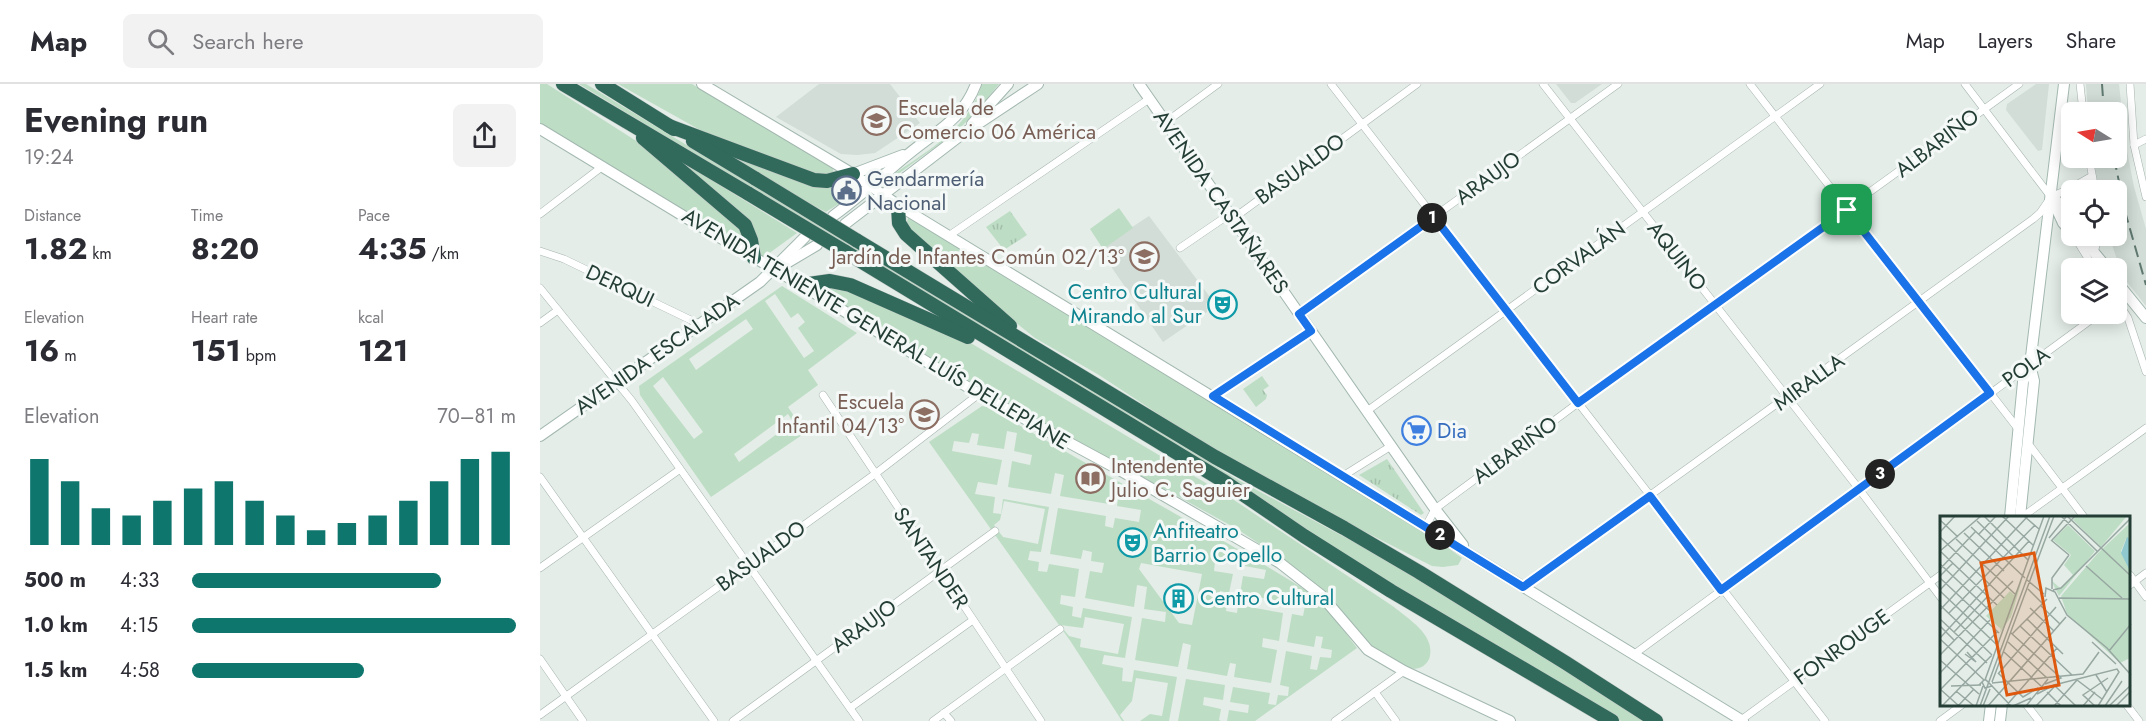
<!DOCTYPE html>
<meta charset="utf-8">
<style>
:root{--surface:#fff;--page:#f2f2f3;--text:#2b2b33;--muted:#7c7c81;--line:#e1e1e2;--accent:#0f766e}
body{margin:0;font-family:Jost,sans-serif;background:var(--page);color:var(--text);height:100vh;display:flex;flex-direction:column;font-size:22px;white-space:nowrap}
*{box-sizing:border-box;margin:0}
p{font-size:20px;color:var(--muted)}
.icon{flex:none;width:33px;height:33px;fill:none;stroke:currentColor;stroke-width:2;stroke-linecap:round;stroke-linejoin:round}
.map{position:relative;flex:1;overflow:hidden}
.details{display:flex;flex-direction:column;background:var(--surface);width:540px}
.details>*{flex:none}
.needle{width:39px;rotate:281deg}
.tools{position:absolute;left:1521px;top:18px;display:grid;gap:12px}
.tools a{display:grid;place-items:center;width:66px;height:66px;border-radius:9px;background:var(--surface);box-shadow:0 3px 15px #0003;font-size:30px}
.pin{position:absolute;display:grid;place-items:center;width:51px;height:51px;color:#fff;margin:-26px;border-radius:12px;box-shadow:0 3px 9px #0006}
.km{position:absolute;width:30px;height:30px;margin:-15px;border-radius:50%;background:#222;color:#fff;font-size:16px;line-height:30px;text-align:center}
.round{display:grid;place-items:center;flex:none;width:63px;height:63px;border-radius:9px;background:var(--page)}
.summary{display:flex;align-items:center;justify-content:space-between;height:102px;padding:0 24px}
h1{font-size:33px;font-weight:700;line-height:45px}
.stats{display:grid;grid-template-columns:repeat(3,1fr);gap:9px;height:102px;padding:6px 24px}
.stats div{display:grid;align-content:center}
.stats b{font-size:30px;font-weight:700}
.stats small{font-size:16px;font-weight:400}
.stats p{font-size:16px}
.chart{height:168px;padding:12px 24px}
.chart p{display:flex;justify-content:space-between}
.chart svg{width:100%;height:108px;margin-top:6px;stroke:var(--accent);stroke-width:6}
ul{padding:0 24px;list-style:none;font-size:20px}
li{display:grid;grid-template-columns:96px 72px 1fr;align-items:center;height:45px}
li i{height:15px;border-radius:8px;background:var(--accent)}
header{display:flex;align-items:center;gap:36px;box-sizing:border-box;height:84px;padding:0 30px;background:var(--surface);border-bottom:2px solid var(--line)}
header strong{font-size:28px}
nav{display:flex;gap:33px;margin-inline-start:auto;font-size:21px}
.search{width:420px;height:54px;background:var(--page);display:flex;align-items:center;gap:15px;box-sizing:border-box;padding:0 21px;border-radius:9px;color:var(--muted);font-size:22px}
main{display:flex;flex:1;min-height:0}
.map>svg:first-child{display:block}
.built{fill:#d2ddd7}
.grass{fill:#beddc5;fill-rule:evenodd}
.park{fill:url(#park-tufts)}
.lines{fill:none;stroke-linecap:round;stroke-linejoin:round}
.street-casing{stroke:#a7b5af;stroke-width:8}
.secondary-casing{stroke:#a3b8b0;stroke-width:12}
.highway-casing{stroke:#c2c9c7;stroke-width:15}
.street{stroke:#fff;stroke-width:7}
.secondary{stroke:#fff;stroke-width:10}
.highway{stroke:#31695b;stroke-width:14}
.rail{stroke:#5f7971;stroke-width:2;stroke-dasharray:12 6;stroke-linecap:butt}
.highway-bridge-casing{stroke:#c2c9c7;stroke-width:15;stroke-linecap:butt}
.highway-bridge{stroke:#31695b;stroke-width:14}
.route-casing{stroke:#fff;stroke-width:12}
.route{stroke:#1a73e8;stroke-width:8}
.labels{text-anchor:middle;stroke-width:6;stroke-linejoin:round;paint-order:stroke}
.education-label{font-size:21px;fill:#785e54;stroke:#f4f9f7;text-anchor:start}
.street-label{font-size:21px;fill:#243e36;stroke:#f4f9f7}
.service-label{font-size:21px;fill:#4e5e75;stroke:#f4f9f7;text-anchor:start}
.culture-label{font-size:21px;fill:#0d838f;stroke:#f4f9f7;text-anchor:start}
.shop-label{font-size:21px;fill:#366cbe;stroke:#f4f9f7;text-anchor:start}
.inset-road{fill:none;stroke:#97a7a1;stroke-width:1.5}
.view{fill:#de580e;fill-opacity:0.15;stroke:#de580e;stroke-width:3}
.inset-edge{fill:none;stroke:#243e36;stroke-width:3}
</style>
<header>
<strong>Map</strong>
<div class="search"><svg class="icon" aria-label="search" viewBox="0 0 24 24"><circle cx="10" cy="10" r="6"/><path d="M15 15l6 6"/></svg>Search here</div>
<nav><a>Map</a><a>Layers</a><a>Share</a></nav>
</header>
<main>
<section class="details">
<div class="summary"><div><h1>Evening run</h1><p>19:24</p></div><a class="round"><svg class="icon" aria-label="share" viewBox="0 0 24 24"><path d="M12 15V3M7 8l5-5 5 5M5 13v7h14v-7"/></svg></a></div>
<div class="stats">
<div><p>Distance</p><b>1.82<small> km</small></b></div>
<div><p>Time</p><b>8:20</b></div>
<div><p>Pace</p><b>4:35<small> /km</small></b></div>
</div>
<div class="stats">
<div><p>Elevation</p><b>16<small> m</small></b></div>
<div><p>Heart rate</p><b>151<small> bpm</small></b></div>
<div><p>kcal</p><b>121</b></div>
</div>
<div class="chart"><p><span>Elevation</span>70–81 m</p>
<svg viewBox="0 0 160 44" preserveAspectRatio="none"><path d="M5 44V9M15 44V18M25 44V29M35 44V32M45 44V26M55 44V21M65 44V18M75 44V26M85 44V32M95 44V38M105 44V35M115 44V32M125 44V26M135 44V18M145 44V9M155 44V6"/></svg>
</div>
<ul>
<li><b>500 m</b>4:33<i style="width:77%"></i></li>
<li><b>1.0 km</b>4:15<i style="width:100%"></i></li>
<li><b>1.5 km</b>4:58<i style="width:53%"></i></li>
</ul>
</section>
<div class="map">
<svg width="1606" height="637" viewBox="0 0 1606 637">
<defs>
<pattern id="park-tufts" width="24" height="20" patternUnits="userSpaceOnUse" patternTransform="scale(1.5)"><rect width="24" height="20" fill="#beddc5"/><path d="M3 7l-1-3M5 7V3M7 7l1-3M15 17l-1-3M17 17v-4M19 17l1-3" fill="none" stroke="#a3bfaa"/></pattern>
</defs>
<rect width="100%" height="100%" fill="#e4ede8"/>
<g class="built">
<path d="M279 0H350L380 39 335 69 317 71 301 70 236 33Z"/>
<path d="M1016 0H1062L1035 19H1031Z"/>
<path d="M1496 0H1509L1502 66 1498 67 1466 26 1467 20Z"/>
<path d="M1546 0H1579L1585 57 1594 103 1606 145V222L1583 193 1569 152H1576V106H1559L1553 74H1576V28H1548Z"/>
<path d="M609 132 670 213 666 220 667 228 623 258 559 165Z"/>
</g>
<g class="grass">
<path d="M0 0H7L101 60 203 144 206 158 202 160 197 159 0 39Z"/>
<path d="M39 0H46L700 397 836 470 1014 579 1103 637H1081L1032 609 813 477 708 406Z"/>
<path d="M78 0H152L289 81 293 85 294 89 287 94 169 51Z"/>
<path d="M442 0H459L437 27 416 48 354 93V90C390 65 429 44 442 0Z"/>
<path d="M189 71 303 96 310 102C311 115 296 121 286 128L250 109Z"/>
<path d="M139 76 257 149 224 173 218 170 214 151Z"/>
<path d="M579 124 593 144 563 165 550 145Z"/>
<path d="M369 132 575 260 882 445 922 474 918 481 903 483 892 482 702 385 559 291 495 254 431 203 365 142Z"/>
<path d="M288 198 424 255 691 414 854 523C866 533 884 544 889 559 891 565 891 572 888 577 876 595 852 577 839 569 811 551 791 520 768 497 747 477 721 461 697 445L402 282 281 207 280 203Z"/>
<path d="M242 202 317 249 268 286 278 301 248 323 265 349 171 413 100 311 99 302ZM235 210 251 234 258 229 265 238 258 244 274 267 264 274 225 217ZM206 235 213 245 156 286 149 275ZM123 293 163 348 154 355 113 302ZM248 330 253 338 199 378 194 370Z"/>
<path d="M442 322 447 323 708 471 779 514 817 564 715 637H687L689 626 708 629 709 621 690 618 693 603 730 609 728 620 736 621 738 611 748 612 749 603 740 601 746 567 772 572 770 585 777 586 780 573 791 574 792 566 781 564 783 553 776 552 774 563 747 558 752 530 763 532 765 522 754 520 755 509 747 508 745 518 700 510 703 492 724 495 726 486 705 482 707 472 696 470 694 480 675 477 674 487 693 490 689 509 680 507 678 517 687 519 686 527 697 529 698 521 743 529 739 557 723 554 722 563 737 566 731 599 694 593 696 580 690 579 687 592 647 585 651 561 643 559 638 583 595 576 602 534 625 538 626 528 604 525 607 503 597 501 594 523 545 514 550 487 562 489 564 479 551 477 552 468 543 466 541 475 510 470 518 424 566 432 565 442 573 444 575 434 599 438 601 426 577 422 580 402 572 401 569 420 520 412 524 391 515 389 511 410 468 403 472 377 490 381 492 371 474 367 477 349 467 347 464 365 437 361 439 350 432 349 429 359 414 357 412 367 462 376 457 401 438 398 435 410 455 413 453 429 461 430 463 415 509 423 501 468 490 467 488 476 499 478 498 487 507 488 509 480 539 485 535 513 521 511 520 520 533 523 532 532 541 534 543 524 592 533 585 574 564 571 562 580 583 584 582 597 592 598 594 586 637 593 629 637H600L610 630 622 632 628 599 596 594 592 617 580 631 584 637H582L531 558 389 358ZM464 417 505 425 498 460 463 453 454 441 460 436ZM601 479 662 490 652 541 639 539 599 485ZM545 533 584 540 578 570 540 563 541 555 529 552 520 541 543 544Z"/>
<path d="M646 595 685 601 683 616 664 613 663 621 681 625 679 636 681 637H638Z"/>
</g>
<g class="park">
<path d="M470 127 487 151 464 166 446 143Z"/>
<path d="M722 292 729 302 723 306 727 311 726 315 716 323 703 305Z"/>
<path d="M847 375 884 429 881 431 819 391Z"/>
</g>
<g class="lines">
<defs>
<g id="street">
<path d="M791 0 1285 637"/>
<path d="M1003 0 1319 405 1402 515"/>
<path d="M1210 0 1479 346"/>
<path d="M1425 0 1511 113"/>
<path d="M1540 0 1543 28"/>
<path d="M1590 0 1594 61 1606 113"/>
<path d="M626 38 678 0"/>
<path d="M1594 61 1606 55"/>
<path d="M1549 74 1555 106"/>
<path d="M0 130 63 82"/>
<path d="M410 151 609 15"/>
<path d="M1534 152 1554 184"/>
<path d="M640 164 681 136 702 128 877 0"/>
<path d="M0 167 24 175 159 240"/>
<path d="M1554 168 1559 152"/>
<path d="M0 204 92 317 319 637"/>
<path d="M1576 215 1588 234 1606 288"/>
<path d="M759 230 1078 0"/>
<path d="M0 239 18 226"/>
<path d="M283 311 501 637"/>
<path d="M673 312 771 247"/>
<path d="M827 327 1280 0"/>
<path d="M1487 358 1544 433"/>
<path d="M803 392 851 362"/>
<path d="M0 393 174 637"/>
<path d="M1482 433 1606 344"/>
<path d="M886 442 895 425 1038 319 1479 0"/>
<path d="M0 484 139 386"/>
<path d="M1590 491 1606 513"/>
<path d="M1590 501 1606 489"/>
<path d="M983 503 1493 135 1500 129 1511 113 1531 104 1552 92"/>
<path d="M1093 571 1559 230"/>
<path d="M0 575 43 637"/>
<path d="M835 608 856 637"/>
<path d="M1486 620 1499 637"/>
<path d="M1586 620 1599 637"/>
<path d="M310 624 433 536"/>
<path d="M404 629 411 637"/>
<path d="M0 631 335 390 439 310"/>
<path d="M1201 636 1402 490"/>
<path d="M193 637 455 447"/>
<path d="M393 637 520 545"/>
<path d="M795 637 864 587"/>
<path d="M1400 637 1423 620"/>
</g>
<g id="secondary">
<path d="M162 0 313 90 358 121 1203 637"/>
<path d="M599 0 895 425 923 461"/>
<path d="M432 40 468 0"/>
<path d="M0 45 155 139 268 205 439 310 576 384 740 479 781 511 828 566 864 587 970 637"/>
<path d="M313 90 363 71"/>
<path d="M1511 113 1523 139 1532 149"/>
<path d="M1514 115 1532 129"/>
<path d="M293 132C318 114 341 93 365 73 394 48 422 37 436 0"/>
<path d="M305 140 421 51 498 0"/>
<path d="M1533 152 1543 155 1567 184"/>
<path d="M245 180 277 161"/>
<path d="M1576 197 1606 234"/>
<path d="M0 352 220 198 265 153"/>
<path d="M1470 433 1483 298 1490 281 1524 0"/>
<path d="M1480 433 1494 297 1490 281"/>
<path d="M1449 637 1451 620"/>
<path d="M1460 637 1462 620"/>
</g>
<g id="highway">
<path d="M23 0 209 110"/>
<path d="M62 0 134 45"/>
<path d="M129 42 274 96 287 97 313 90"/>
<path d="M103 54 205 141 211 156 214 174"/>
<path d="M153 57 216 95"/>
<path d="M358 121 359 139 366 150 470 242"/>
<path d="M316 156 675 373 804 444 879 488 1026 579 1116 637"/>
<path d="M304 167 685 398 764 452 851 507 1072 637"/>
<path d="M262 201 290 197 310 201 428 253"/>
</g>
</defs>
<use href="#street" class="street-casing"/>
<use href="#secondary" class="secondary-casing"/>
<use href="#highway" class="highway-casing"/>
<use href="#street" class="street"/>
<use href="#secondary" class="secondary"/>
<use href="#highway" class="highway"/>
<g class="rail">
<path d="M1562 0 1564 28"/>
<path d="M1574 74 1586 131 1606 201"/>
</g>
<defs>
<g id="highway-bridge">
<path d="M216 95 316 156"/>
<path d="M209 110 304 167"/>
</g>
</defs>
<use href="#highway-bridge" class="highway-bridge-casing"/>
<use href="#highway-bridge" class="highway-bridge"/>
</g>
<g class="lines">
<defs>
<path id="route" d="M1307 126 1450 309 1181 506 1110 412 983 503 673 312 771 247 759 230 894 133 1038 319Z"/>
</defs>
<use href="#route" class="route-casing"/>
<use href="#route" class="route"/>
</g>
<defs>
<symbol id="school-ring" viewBox="-11 -11 22 22"><circle r="9.5" fill="#f4f9f7" stroke="#8d6e63" stroke-width="1.5"/><path d="M0-5L7-2L0 1L-7-2ZM-4 1L0 2.5L4 1V4Q0 6-4 4Z" fill="#8d6e63"/></symbol>
<symbol id="civic-ring" viewBox="-11 -11 22 22"><circle r="9.5" fill="#f4f9f7" stroke="#5c6f8a" stroke-width="1.5"/><path d="M-.6-6.5H3V-4.5H.6V-3L4-1V1h2V6H-6V1h2V-1L-.6-3ZM-1.2 2.5V6h2.4V2.5Z" fill="#5c6f8a"/></symbol>
<symbol id="theatre-ring" viewBox="-11 -11 22 22"><circle r="9.5" fill="#f4f9f7" stroke="#0f9aa8" stroke-width="1.5"/><path d="M-5-5.5Q0-4 5-5.5V0Q5 5 0 6Q-5 5-5 0ZM-3.3-2.5H-1v1.5H-3.3ZM1-2.5H3.3v1.5H1ZM-2.8 1Q0 5.5 2.8 1Z" fill="#0f9aa8"/></symbol>
<symbol id="supermarket-ring" viewBox="-11 -11 22 22"><circle r="9.5" fill="#f4f9f7" stroke="#3f7fe0" stroke-width="1.5"/><path d="M-6-5.5h2.5l.6 2H6L4.5 2H-2.5L-4.4-4H-6ZM-1.5 3.2a1.3 1.3 0 1 0 .1 0ZM3 3.2a1.3 1.3 0 1 0 .1 0Z" fill="#3f7fe0"/></symbol>
<symbol id="library-ring" viewBox="-11 -11 22 22"><circle r="9.5" fill="#f4f9f7" stroke="#8d6e63" stroke-width="1.5"/><path d="M-6-4Q-3-5.5-.7-3.5V5Q-3 3-6 4ZM6-4Q3-5.5 .7-3.5V5Q3 3 6 4Z" fill="#8d6e63"/></symbol>
<symbol id="building-ring" viewBox="-11 -11 22 22"><circle r="9.5" fill="#f4f9f7" stroke="#0f9aa8" stroke-width="1.5"/><path d="M-4-6H4V6H1V3H-1V6H-4ZM-2.5-4.3h1.7v1.8h-1.7ZM.8-4.3h1.7v1.8H.8ZM-2.5-1h1.7V.8h-1.7ZM.8-1h1.7V.8H.8Z" fill="#0f9aa8"/></symbol>
</defs>
<g fill-rule="evenodd">
<use href="#school-ring" x="320" y="20" width="33" height="33"/>
<use href="#civic-ring" x="290" y="90" width="33" height="33"/>
<use href="#school-ring" x="588" y="156" width="33" height="33"/>
<use href="#theatre-ring" x="666" y="204" width="33" height="33"/>
<use href="#school-ring" x="368" y="314" width="33" height="33"/>
<use href="#supermarket-ring" x="860" y="330" width="33" height="33"/>
<use href="#library-ring" x="534" y="378" width="33" height="33"/>
<use href="#theatre-ring" x="576" y="442" width="33" height="33"/>
<use href="#building-ring" x="622" y="498" width="33" height="33"/>
</g>
<g class="labels">
<g class="education-label">
<text x="358" y="31">Escuela de<tspan x="358" dy="24">Comercio 06 América</tspan></text>
<text x="584" y="180" text-anchor="end">Jardín de Infantes Común 02/13°</text>
<text x="364" y="325" text-anchor="end">Escuela<tspan x="364" dy="24">Infantil 04/13°</tspan></text>
<text x="571" y="389">Intendente<tspan x="571" dy="24">Julio C. Saguier</tspan></text>
</g>
<g class="street-label">
<text transform="translate(1397 59) rotate(-37)" y="7">ALBARIÑO</text>
<text transform="translate(760 85) rotate(-36)" y="7">BASUALDO</text>
<text transform="translate(948 94) rotate(-36)" y="7">ARAUJO</text>
<text transform="translate(681 118) rotate(55)" y="7">AVENIDA CASTAÑARES</text>
<text transform="translate(1137 172) rotate(52)" y="7">AQUINO</text>
<text transform="translate(1039 174) rotate(-36)" y="7">CORVALÁN</text>
<text transform="translate(80 202) rotate(25)" y="7">DERQUI</text>
<text transform="translate(336 245) rotate(31)" y="7">AVENIDA TENIENTE GENERAL LUÍS DELLEPIANE</text>
<text transform="translate(117 270) rotate(-35)" y="7">AVENIDA ESCALADA</text>
<text transform="translate(1486 283) rotate(-36)" y="7">POLA</text>
<text transform="translate(1269 298) rotate(-36)" y="7">MIRALLA</text>
<text transform="translate(975 366) rotate(-36)" y="7">ALBARIÑO</text>
<text transform="translate(221 472) rotate(-36)" y="7">BASUALDO</text>
<text transform="translate(391 474) rotate(56)" y="7">SANTANDER</text>
<text transform="translate(324 542) rotate(-36)" y="7">ARAUJO</text>
<text transform="translate(1302 563) rotate(-36)" y="7">FONROUGE</text>
</g>
<g class="service-label">
<text x="327" y="102">Gendarmería<tspan x="327" dy="24">Nacional</tspan></text>
</g>
<g class="culture-label">
<text x="662" y="215" text-anchor="end">Centro Cultural<tspan x="662" dy="24">Mirando al Sur</tspan></text>
<text x="613" y="454">Anfiteatro<tspan x="613" dy="24">Barrio Copello</tspan></text>
<text x="660" y="521">Centro Cultural</text>
</g>
<g class="shop-label">
<text x="897" y="354">Dia</text>
</g>
</g>
<g transform="translate(1400 432)">
<rect width="190" height="190" fill="#e4ede8"/>
<path d="M136 0H187L161 31 133 4ZM128 9 155 35 119 80 111 64 120 72 133 59 124 49 131 39 113 24ZM82 64 71 101 59 118 61 113 46 100 70 75 74 79Z" fill="#beddc5"/>
<path d="M190 7V23H186L181 35 190 55V142L180 147 127 98 121 80 158 37Z" fill="#beddc5"/>
<path d="M187 21 190 23V55L181 37Z" fill="#8fc8cf"/>
<path class="inset-road" d="M44 0 88 44M62 0 93 29M84 0 99 13M121 0 157 35M127 0 191 60M0 4 18 21M37 5 75 42M31 11 85 62M0 16 15 0M24 17 64 55M39 18 56 0M0 21 64 82M109 22 126 1M16 23 75 78M111 24 129 39M112 24 135 0M0 35 57 89M0 35 41 0M0 48 50 95M146 50 182 82M0 53 36 15M0 60 13 47M0 62 59 117M87 64 104 78M88 73 102 87M112 73V62L129 39M0 74 69 0M113 74 121 72 191 2M0 75 56 128M105 81 106 72 115 76 127 99 167 132 191 159M119 82 191 83M0 89 52 139M100 89 120 108M90 92 114 115M0 94 88 0M9 97 95 9M0 103 47 147M87 103 123 138M0 110 14 124M80 110 132 159M14 116 48 80M71 117 121 162 105 168M72 118 107 83M0 122 89 25M0 123 44 164M68 126 107 162M152 126 176 148M169 135 191 108M64 136 101 170M25 138 36 146 27 136M0 139 73 65M0 144 39 178M0 157 50 104M58 157 83 181 98 172M58 158 116 91M156 159 167 176M45 164 104 0M137 164 162 183M52 166 114 0M52 167 143 158 159 136M39 169 44 164H46L52 170 45 172 42 166M114 169 136 190M11 170 41 169M52 170 71 190M0 173 19 190M0 174 57 116M16 175 34 190M107 176 121 190M97 178 114 169 177 153 179 156 158 190M2 190 52 139M18 190 34 173M36 190 43 170M40 190 110 0M43 190 50 173M48 190 126 101M66 190 117 132M73 190 91 182M86 190 108 163M96 190 114 171M114 190 137 164M143 190 155 176M155 190 143 179 168 162M165 190 182 165M169 190 191 169M176 190 191 175"/>
<path class="view" d="M94 37 119 169 67 179 41 47Z"/>
<rect width="190" height="190" class="inset-edge"/>
</g>
</svg>
<div class="tools">
<a><svg class="needle" viewBox="-14 -14 28 28"><path d="M0-13l5 13h-10z" fill="#e53935"/><path d="M0 13l5-13h-10z" fill="#7c7c81"/></svg></a>
<a><svg class="icon" aria-label="locate" viewBox="0 0 24 24"><circle cx="12" cy="12" r="6"/><path d="M12 2v4M12 18v4M2 12h4M18 12h4"/></svg></a>
<a><svg class="icon" aria-label="layers" viewBox="0 0 24 24"><path d="M12 4l9 5-9 5-9-5zM3 14l9 5 9-5"/></svg></a>
</div>
<div class="pin" style="left:1307px;top:126px;background:#1e9e55"><svg class="icon" aria-label="arrive" viewBox="0 0 24 24"><path d="M6 21V4h12l-3 4 3 4H6"/></svg></div>
<b class="km" style="left:892px;top:134px">1</b>
<b class="km" style="left:900px;top:451px">2</b>
<b class="km" style="left:1340px;top:390px">3</b>
</div>
</main>
